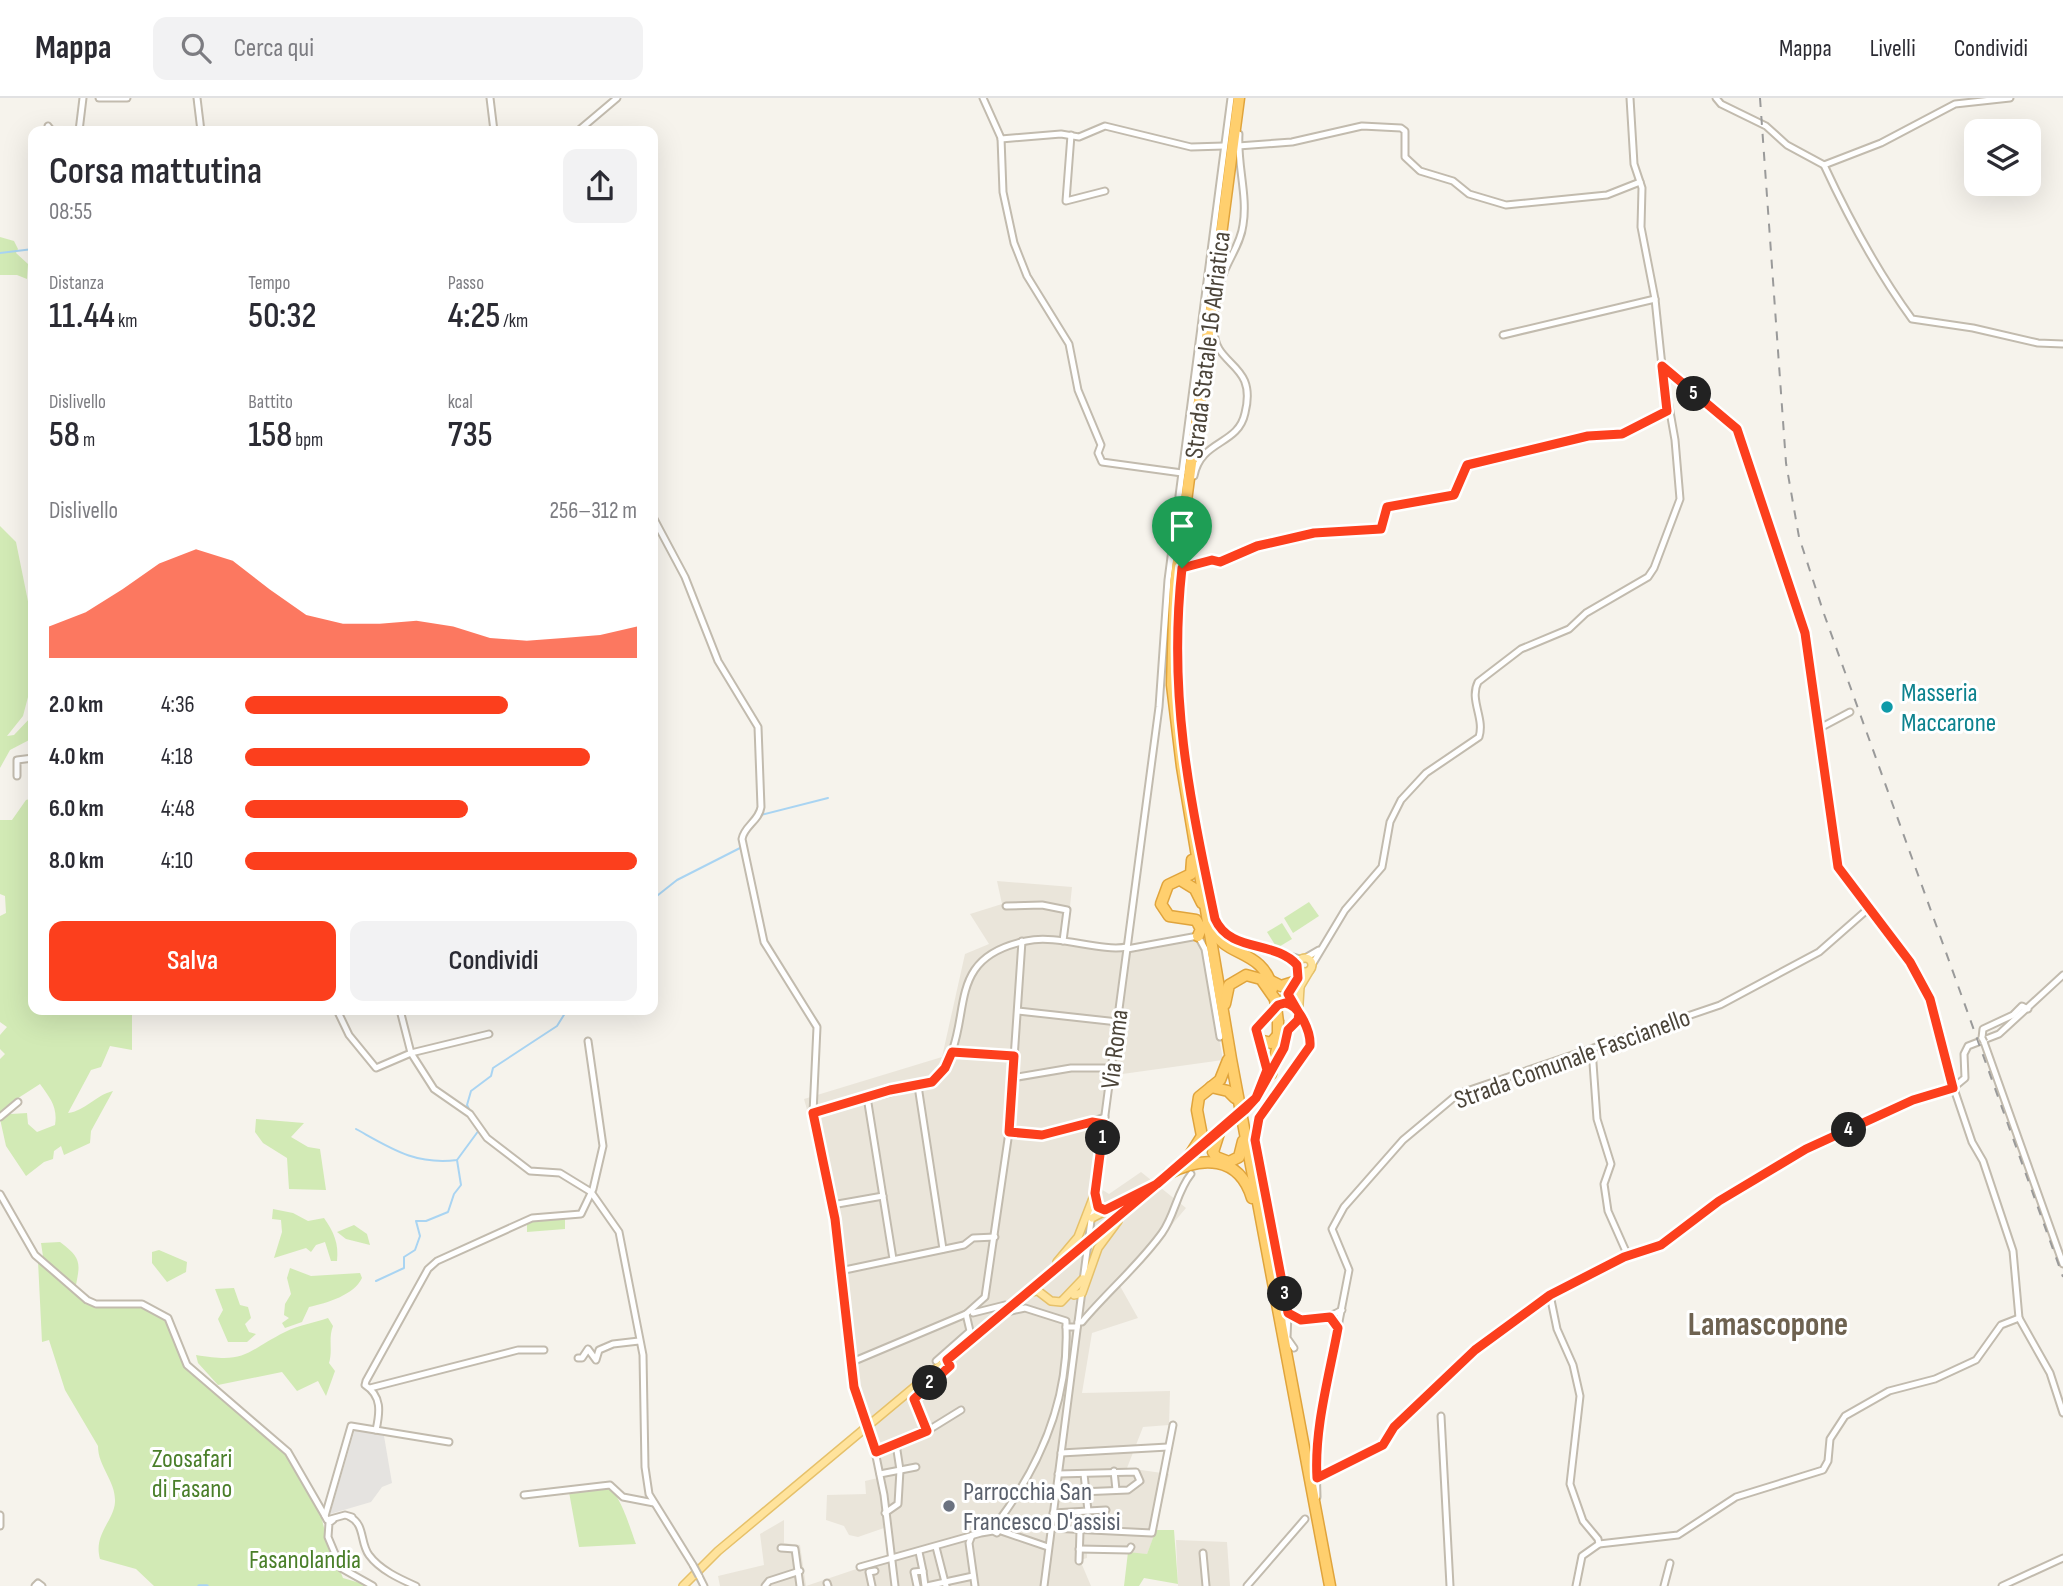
<!DOCTYPE html>
<html lang="it">
<meta charset="utf-8">
<style>
:root{--surface:#fff;--page:#f2f2f3;--text:#2b2b33;--muted:#7c7c81;--line:#e1e1e2;--accent:#fc3f1d}
body{margin:0;font-family:"Sofia Sans Condensed",sans-serif;background:var(--page);color:var(--text);height:100vh;display:flex;flex-direction:column;font-size:26px;white-space:nowrap}
*{box-sizing:border-box;margin:0}
p{font-size:23px;color:var(--muted)}
.icon{flex:none;width:38px;height:38px;fill:none;stroke:currentColor;stroke-width:2;stroke-linecap:round;stroke-linejoin:round}
.map{position:relative;flex:1;overflow:hidden}
.panel{position:absolute;left:28px;top:28px;width:630px;height:889px;display:flex;flex-direction:column;background:var(--surface);border-radius:14px;box-shadow:0 7px 28px #0002}
.panel>*{flex:none}
.buttons{position:absolute;left:1964px;top:21px;display:grid;gap:14px}
.buttons a{display:grid;place-items:center;width:77px;height:77px;border-radius:14px;background:var(--surface);box-shadow:0 7px 28px #0002;font-size:35px}
.pin{position:absolute;display:grid;place-items:center;width:60px;height:60px;color:#fff;margin:-72px -30px;border-radius:50% 50% 50% 0;rotate:-45deg;box-shadow:0 0 7px #0007}
.pin .icon{rotate:45deg}
.km{position:absolute;width:35px;height:35px;margin:-18px;border-radius:50%;background:#222;color:#fff;font-size:19px;line-height:35px;text-align:center}
.round{display:grid;place-items:center;flex:none;width:74px;height:74px;border-radius:14px;background:var(--page)}
.overview{display:flex;align-items:center;justify-content:space-between;height:119px;padding:0 21px}
h1{font-size:38px;font-weight:600;line-height:52px}
.stats{display:grid;grid-template-columns:repeat(3,1fr);gap:10px;height:119px;padding:7px 21px}
.stats div{display:grid;align-content:center}
.stats b{font-size:35px;font-weight:600}
.stats small{font-size:19px;font-weight:400}
.stats p{font-size:19px}
.chart{height:196px;padding:14px 21px}
.chart p{display:flex;justify-content:space-between}
.chart svg{width:100%;height:126px;margin-top:7px;fill:var(--accent);opacity:.7}
.primary-button{display:flex;gap:14px;margin-top:auto;padding:14px 21px}
.primary-button a{flex:1;height:80px;border-radius:14px;background:var(--accent);color:#fff;font-size:28px;font-weight:600;line-height:80px;text-align:center}
.primary-button a+a{background:var(--page);color:var(--text)}
ul{padding:0 21px;list-style:none;font-size:23px}
li{display:grid;grid-template-columns:112px 84px 1fr;align-items:center;height:52px}
li i{height:18px;border-radius:9px;background:var(--accent)}
header{display:flex;align-items:center;gap:42px;box-sizing:border-box;height:98px;padding:0 35px;background:var(--surface);border-bottom:2px solid var(--line)}
header strong{font-size:33px}
nav{display:flex;gap:38px;margin-inline-start:auto;font-size:24px}
.search{width:490px;height:63px;background:var(--page);display:flex;align-items:center;gap:18px;box-sizing:border-box;padding:0 24px;border-radius:14px;color:var(--muted);font-size:26px}
.map>svg:first-child{display:block}
.residential{fill:#eae5da}
.green{fill:#d2eab5;fill-rule:evenodd}
.parking{fill:#e5e3e0}
.lines{fill:none;stroke-linecap:round;stroke-linejoin:round}
.stream{stroke:#a9d4f2;stroke-width:2}
.canal{stroke:#a9d4f2;stroke-width:3.5}
.minor-casing{stroke:#c2bbae;stroke-width:9}
.major-casing{stroke:#e6c16a;stroke-width:10}
.highway-casing{stroke:#e0a43c;stroke-width:13}
.minor{stroke:#fff;stroke-width:5}
.major{stroke:#ffe39c;stroke-width:7}
.highway{stroke:#ffcf6e;stroke-width:10}
.rail{stroke:#9a9a9a;stroke-width:2;stroke-dasharray:9 9;stroke-linecap:butt}
.minor-bridge-casing{stroke:#c2bbae;stroke-width:9;stroke-linecap:butt}
.major-bridge-casing{stroke:#e6c16a;stroke-width:10;stroke-linecap:butt}
.highway-bridge-casing{stroke:#e0a43c;stroke-width:13;stroke-linecap:butt}
.minor-bridge{stroke:#fff;stroke-width:5}
.major-bridge{stroke:#ffe39c;stroke-width:7}
.highway-bridge{stroke:#ffcf6e;stroke-width:10}
.route-casing{stroke:#fff;stroke-width:14}
.route{stroke:#fc3f1d;stroke-width:9}
.culture-dot{fill:#0f9aa8;stroke:#fff;stroke-width:2.5}
.worship-dot{fill:#6b7280;stroke:#fff;stroke-width:2.5}
.labels{text-anchor:middle;stroke-width:6;stroke-linejoin:round;paint-order:stroke}
.street-label{font-size:26px;fill:#4b4439;stroke:#fff}
.culture-label{font-size:26px;fill:#0d838f;stroke:#fff;text-anchor:start}
.park-label{font-size:26px;fill:#4a7f2a;stroke:#fff}
.worship-label{font-size:26px;fill:#5b616d;stroke:#fff;text-anchor:start}
.district-label{font-size:33px;font-weight:bold;fill:#6e6250;stroke:#fff}
</style>
<header>
<strong>Mappa</strong>
<div class="search"><svg class="icon" aria-label="search" viewBox="0 0 24 24"><circle cx="10" cy="10" r="6"/><path d="M15 15l6 6"/></svg>Cerca qui</div>
<nav><a>Mappa</a><a>Livelli</a><a>Condividi</a></nav>
</header>
<div class="map">
<svg width="2063" height="1488" viewBox="0 0 2063 1488">
<rect width="100%" height="100%" fill="#f6f3ec"/>
<g class="residential">
<path d="M997 783 1072 789 1066 847 1128 855 1195 842 1202 847 1223 962 1108 978 1093 1086 1109 1096 1141 1074 1186 1110 1120 1188 1138 1220 1092 1235 1082 1295 1170 1293 1169 1327 1143 1329 1127 1370 1169 1376 1155 1436 1147 1456 1087 1454V1460L1080 1462 1091 1488H806L889 1460 884 1383 877 1346 856 1288 834 1108 804 1001 942 959 965 856 989 846 970 816 1002 806Z"/>
<path d="M878 1380 884 1430 858 1439 849 1437 844 1428 826 1422 827 1397 866 1396 865 1383Z"/>
<path d="M784 1422V1445L800 1447 806 1488H720L718 1478 764 1467 760 1436Z"/>
<path d="M1176 1442 1227 1444 1230 1488H1178Z"/>
</g>
<g class="green">
<path d="M0 139 14 143 18 151 16 155 28 166 27 181 17 177H0Z"/>
<path d="M0 428 16 444 33 528V580L23 618 7 638 14 637 33 617V640L10 652 0 670Z"/>
<path d="M33 700V912H127L132 915V952L110 948 101 969 91 972 68 1015C85 1013 96 997 113 993L91 1033 90 1045 64 1057 61 1048 54 1053 53 1061 44 1064 26 1078 6 1048 0 1021V961L5 956 0 951V937L7 929 0 924V818L6 815 5 798 0 796V722H12L26 702ZM40 986C50 1000 58 1009 55 1027L37 1034 28 1026 27 1015 11 1016 12 1004Z"/>
<path d="M1309 804 1319 818 1293 835 1284 820Z"/>
<path d="M1282 825 1292 841 1277 850 1267 834Z"/>
<path d="M256 1021 304 1025 291 1039 308 1049 320 1051 326 1092 289 1091 287 1060 263 1045 255 1034Z"/>
<path d="M273 1111 293 1115 308 1123 324 1120C334 1134 339 1146 337 1163H331L325 1144 316 1147 311 1154 306 1150 274 1160 282 1134 281 1122 272 1121Z"/>
<path d="M565 1120V1131L527 1134V1124Z"/>
<path d="M354 1127 367 1136 370 1147 346 1141 337 1134Z"/>
<path d="M60 1144C83 1161 80 1166 75 1192L44 1165 41 1145Z"/>
<path d="M159 1152 187 1164 186 1174 167 1184 152 1165V1154Z"/>
<path d="M38 1163 85 1203 141 1207 166 1222 186 1268 287 1355 318 1405 326 1438 343 1480 370 1488H154L136 1471 100 1461C93 1436 114 1423 115 1404 116 1383 98 1369 98 1348L65 1292 49 1242 42 1244Z"/>
<path d="M290 1170 311 1178 360 1175 362 1180C354 1197 327 1205 309 1209L302 1224 285 1230 282 1225 289 1220 284 1217 285 1206 291 1196 287 1180Z"/>
<path d="M234 1190 240 1207 248 1209 251 1220 245 1226 249 1234 256 1236 247 1244H228L218 1221 223 1212 215 1191Z"/>
<path d="M328 1220 333 1228C328 1241 333 1252 329 1265L335 1273 326 1298 318 1283 297 1293 282 1274 218 1287 198 1265 196 1257C247 1266 245 1254 285 1234 299 1227 314 1225 328 1220Z"/>
<path d="M606 1390C620 1392 630 1431 636 1446L579 1449 569 1394Z"/>
<path d="M1156 1432H1174L1178 1486 1144 1480 1139 1488H1124L1128 1454 1147 1456Z"/>
</g>
<path class="parking" d="M355 1331 384 1338 392 1385 382 1389 371 1404 330 1416Z"/>
<g class="lines">
<g class="stream">
<path d="M0 155 33 151"/>
<path d="M761 717 828 700"/>
<path d="M653 801 677 782 742 749"/>
<path d="M471 1015 467 1007 471 993 491 978 493 970 557 928 567 912"/>
<path d="M356 1031C392 1051 415 1067 457 1062L479 1032"/>
<path d="M376 1183 404 1170V1159L415 1152 420 1138 416 1123H426L448 1114 454 1096 461 1087 457 1062"/>
</g>
<path class="canal" d="M199 1488H207"/>
<defs>
<g id="minor">
<path d="M99 0H127"/>
<path d="M197 0 201 33"/>
<path d="M490 0 494 33"/>
<path d="M983 0 1001 40 1003 94 1014 145 1027 178 1069 246 1078 292 1101 347 1098 355 1102 364 1182 375"/>
<path d="M1630 0 1634 66 1642 90 1641 129 1655 201 1662 268 1737 331 1805 535 1838 769 1910 864 1930 901 1950 979 1972 1044 1983 1063 2013 1153 2019 1220 2050 1275 2063 1315"/>
<path d="M1716 0 1721 6 1766 28 1787 47 1824 67 1881 45 1955 6 2010 0"/>
<path d="M48 28 52 33"/>
<path d="M79 33 83 0"/>
<path d="M578 33 617 0"/>
<path d="M1071 37 1066 103 1105 93"/>
<path d="M1001 41 1061 36 1079 39 1105 28 1191 49 1224 48"/>
<path d="M1238 48 1292 44 1362 28 1401 30 1405 33V59L1420 73 1453 83 1469 96 1506 107 1607 97 1640 84"/>
<path d="M1824 67C1849 121 1877 173 1912 221L1973 230 2038 245 2063 246"/>
<path d="M1503 237 1655 201"/>
<path d="M1194 378C1201 341 1238 348 1245 315 1258 263 1213 270 1214 230 1214 214 1217 192 1223 177 1229 160 1241 145 1243 127 1248 98 1237 67 1239 36"/>
<path d="M653 419 685 479 718 563 758 629 761 709C759 723 744 728 742 741L764 844 817 929 813 1015 835 1121 854 1289 866 1320"/>
<path d="M1182 469 1212 462 1221 464 1257 448 1314 435 1381 431 1387 409 1454 397 1467 367 1588 338 1622 336 1667 313"/>
<path d="M1179 500 1189 419"/>
<path d="M1818 631 1850 614"/>
<path d="M17 678V662L33 660"/>
<path d="M1195 721 1219 830 1235 842 1300 861"/>
<path d="M1006 808 1042 807 1067 812 1063 843"/>
<path d="M1127 851 1198 838 1205 851 1220 939"/>
<path d="M1307 859 1319 852"/>
<path d="M1312 867 1345 812 1382 769 1390 724 1401 702 1426 675 1479 639C1485 620 1469 602 1478 584L1521 551 1569 531 1586 515 1648 479 1654 470 1680 401 1675 342 1662 268"/>
<path d="M1288 896 1310 939V948L1262 1015 1254 1034 1288 1215 1287 1240 1294 1250"/>
<path d="M337 912 349 937 376 970 411 955 489 936"/>
<path d="M400 912 411 955 434 991 470 1016 487 1040 530 1073 560 1075 591 1094 619 1134 643 1257 645 1369 649 1396 693 1467"/>
<path d="M1018 913 1118 924"/>
<path d="M1982 940 1983 931 2013 917 2022 908 2028 911"/>
<path d="M1984 944 2063 1166"/>
<path d="M1592 951 1597 1021 1611 1066 1604 1086 1608 1113 1628 1158"/>
<path d="M952 954 1014 958"/>
<path d="M1012 980 1071 970H1112"/>
<path d="M918 988 943 1151"/>
<path d="M867 999 893 1161"/>
<path d="M813 1015 932 984C983 934 933 862 1026 843 1058 836 1099 854 1127 849"/>
<path d="M0 1019 18 1004"/>
<path d="M1009 1034 1042 1037 1061 1034 1105 1019"/>
<path d="M0 1096 35 1157 87 1202 96 1206H142L168 1220 187 1267 288 1354 325 1418"/>
<path d="M832 1107 883 1098"/>
<path d="M840 1173 964 1147 973 1140 995 1139"/>
<path d="M1083 1183 1159 609 1168 482 1231 0"/>
<path d="M1550 1197 1557 1231 1573 1267 1580 1298 1570 1386 1583 1423 1598 1441 1599 1446"/>
<path d="M1011 1213 1025 1210 1066 1223V1229H1077"/>
<path d="M973 1215 1005 1207"/>
<path d="M1289 1215C1303 1226 1327 1221 1342 1212"/>
<path d="M1078 1224H1082C1108 1193 1139 1167 1162 1135 1175 1117 1177 1093 1191 1076"/>
<path d="M578 1260H582L588 1251 596 1262 599 1252 613 1246 639 1243"/>
<path d="M936 1263 970 1233 966 1216"/>
<path d="M852 1264 966 1216 985 1199 1009 1034 1022 843"/>
<path d="M370 1290 518 1252H544"/>
<path d="M1441 1318 1450 1488"/>
<path d="M376 1332C380 1314 382 1298 365 1287L366 1283 428 1171 437 1163 532 1120 581 1116 593 1091 603 1048 588 943"/>
<path d="M927 1333 914 1301 950 1268 947 1262"/>
<path d="M871 1334 884 1397 895 1488"/>
<path d="M876 1354 927 1333 961 1312"/>
<path d="M1061 1355 1168 1349"/>
<path d="M1114 1373 1116 1392"/>
<path d="M880 1376 916 1369"/>
<path d="M1084 1376 1088 1413"/>
<path d="M1317 1380 1383 1347 1394 1329 1475 1252 1550 1197 1624 1159 1661 1147 1719 1103 1806 1051 1914 1002 1953 990 1965 980 1964 956 1968 948 1999 936 2063 877"/>
<path d="M1056 1395 1128 1392 1140 1383 1136 1374 1058 1376"/>
<path d="M524 1397 610 1387 623 1399 654 1405"/>
<path d="M1317 1399 1316 1365 1324 1301 1349 1172 1332 1131 1344 1109 1403 1042 1458 996 1720 907 1819 854 1868 811"/>
<path d="M885 1415 898 1406 900 1372 896 1346"/>
<path d="M1053 1415 1106 1412"/>
<path d="M0 1417V1428"/>
<path d="M350 1419C365 1426 360 1445 369 1457 380 1472 400 1481 416 1488"/>
<path d="M352 1419 345 1417 327 1422 325 1418 351 1328 449 1344"/>
<path d="M333 1422 329 1425 328 1439 341 1470 373 1488"/>
<path d="M995 1428C1039 1370 1069 1303 1066 1229"/>
<path d="M1051 1430 1152 1435 1173 1327"/>
<path d="M1001 1433 1048 1449"/>
<path d="M972 1437 969 1445 975 1488"/>
<path d="M936 1449 946 1488"/>
<path d="M781 1450 795 1451 800 1488"/>
<path d="M1079 1451 1129 1452 1131 1449"/>
<path d="M919 1454 923 1473"/>
<path d="M1203 1455 1206 1488"/>
<path d="M1079 1463 1080 1433"/>
<path d="M860 1469 981 1435 993 1433 997 1435 1001 1430"/>
<path d="M699 1478 704 1488"/>
<path d="M827 1485 828 1488"/>
<path d="M35 1488 38 1485 42 1488"/>
<path d="M765 1488 769 1483 800 1473"/>
<path d="M872 1488 869 1474 875 1473"/>
<path d="M917 1488 914 1474 923 1473 925 1488"/>
<path d="M927 1488 973 1478"/>
<path d="M1044 1488 1082 1193"/>
<path d="M1247 1488 1305 1421"/>
<path d="M1576 1488 1582 1458 1599 1446 1678 1437 1736 1399 1823 1372 1828 1363 1830 1341 1845 1318 1889 1293 1935 1281 1976 1262 2001 1227 2019 1220"/>
<path d="M1664 1488 1670 1465"/>
<path d="M2002 1488 2063 1460"/>
</g>
<g id="major">
<circle cx="1305" cy="867" r="7"/>
<path d="M1298 892 1310 872"/>
<path d="M1277 964 1288 932 1298 922 1300 889"/>
<path d="M1256 1000 1267 972 1256 931 1293 890 1299 872"/>
<path d="M1092 1120 1144 1093"/>
<path d="M1095 1138 1220 1032"/>
<path d="M1057 1164 1078 1139 1095 1095"/>
<path d="M1029 1194 1038 1193 1051 1203 1061 1204 1083 1181"/>
<path d="M1074 1197 1082 1195 1098 1150 1118 1123"/>
<path d="M683 1488 718 1453 1082 1149"/>
</g>
<g id="highway">
<path d="M1239 0 1175 487 1172 587 1182 669 1231 961 1330 1488"/>
<path d="M1192 762 1191 776 1168 787 1161 806 1169 818 1196 822 1201 831 1198 838"/>
<path d="M1182 783 1195 791 1202 805"/>
<path d="M1213 830C1223 860 1264 850 1272 891"/>
<path d="M1271 883 1281 888 1297 883"/>
<path d="M1225 906 1229 887 1246 877 1261 881 1275 901"/>
<path d="M1259 942 1271 945 1279 936"/>
<path d="M1271 976 1278 947V924"/>
<path d="M1211 989 1228 993 1235 1000"/>
<path d="M1220 1032 1213 1054 1216 1059 1229 1064 1239 1059 1243 1043"/>
<path d="M1188 1060 1202 1038 1197 1012 1199 999 1220 982 1228 962"/>
<path d="M1168 1076C1201 1058 1239 1057 1252 1100"/>
</g>
</defs>
<use href="#minor" class="minor-casing"/>
<use href="#major" class="major-casing"/>
<use href="#highway" class="highway-casing"/>
<use href="#minor" class="minor"/>
<use href="#major" class="major"/>
<use href="#highway" class="highway"/>
<path class="rail" d="M1760 0 1786 365 1799 439 1824 516 2063 1179"/>
<defs>
<g id="minor-bridge">
<path d="M1982 940 1984 944"/>
<path d="M866 1320 871 1334"/>
<path d="M693 1467 699 1478"/>
</g>
<g id="major-bridge">
<path d="M1225 1027 1256 1000"/>
<path d="M1082 1149 1095 1138"/>
</g>
<path id="highway-bridge" d="M1275 901 1278 924"/>
</defs>
<use href="#minor-bridge" class="minor-bridge-casing"/>
<use href="#major-bridge" class="major-bridge-casing"/>
<use href="#highway-bridge" class="highway-bridge-casing"/>
<use href="#minor-bridge" class="minor-bridge"/>
<use href="#major-bridge" class="major-bridge"/>
<use href="#highway-bridge" class="highway-bridge"/>
</g>
<g class="lines">
<defs>
<path id="route" d="M1182 470C1168 597 1189 697 1215 821 1230 855 1275 842 1297 867L1298 880 1288 896 1299 915 1298 922 1288 932 1284 950 1256 1000 1157 1086 1105 1112 1098 1109 1095 1095 1104 1026 1092 1024 1042 1037 1009 1034 1014 958 952 954 945 970 932 984 890 992 813 1015 835 1121 854 1289 876 1354 927 1333 914 1301 950 1268 947 1262 1246 1011 1256 1000 1267 972 1256 931 1278 907 1285 905C1300 907 1311 935 1310 948L1259 1020 1255 1042 1288 1215 1301 1222 1330 1219 1338 1230C1329 1279 1314 1331 1317 1380L1383 1347 1394 1329 1475 1252 1550 1197 1624 1159 1661 1147 1719 1103 1806 1051 1913 1002 1953 990 1930 901 1910 864 1838 769 1805 535 1737 331 1662 268 1667 313 1622 336 1588 338 1467 367 1454 397 1387 409 1381 431 1314 435 1257 448 1220 464 1212 462 1182 470"/>
</defs>
<use href="#route" class="route-casing"/>
<use href="#route" class="route"/>
</g>
<circle class="culture-dot" cx="1887" cy="609" r="7"/>
<circle class="worship-dot" cx="949" cy="1408" r="7"/>
<g class="labels">
<g class="street-label">
<text transform="translate(1207 247) rotate(-83)" y="9">Strada Statale 16 Adriatica</text>
<text transform="translate(1114 951) rotate(-83)" y="9">Via Roma</text>
<text transform="translate(1572 960) rotate(-20)" y="9">Strada Comunale Fascianello</text>
</g>
<g class="culture-label">
<text x="1901" y="603">Masseria<tspan x="1901" dy="30">Maccarone</tspan></text>
</g>
<g class="park-label">
<text x="192" y="1369">Zoosafari<tspan x="192" dy="30">di Fasano</tspan></text>
<text x="305" y="1470">Fasanolandia</text>
</g>
<g class="worship-label">
<text x="963" y="1402">Parrocchia San<tspan x="963" dy="30">Francesco D'assisi</tspan></text>
</g>
<g class="district-label">
<text x="1768" y="1237">Lamascopone</text>
</g>
</g>
</svg>
<div class="buttons">
<a><svg class="icon" aria-label="layers" viewBox="0 0 24 24"><path d="M12 4l9 5-9 5-9-5zM3 14l9 5 9-5"/></svg></a>
</div>
<div class="pin" style="left:1182px;top:470px;background:#1e9e55"><svg class="icon" aria-label="arrive" viewBox="0 0 24 24"><path d="M6 21V4h12l-3 4 3 4H6"/></svg></div>
<b class="km" style="left:1103px;top:1040px">1</b>
<b class="km" style="left:930px;top:1285px">2</b>
<b class="km" style="left:1285px;top:1196px">3</b>
<b class="km" style="left:1849px;top:1032px">4</b>
<b class="km" style="left:1694px;top:296px">5</b>
<section class="panel">
<div class="overview"><div><h1>Corsa mattutina</h1><p>08:55</p></div><a class="round"><svg class="icon" aria-label="share" viewBox="0 0 24 24"><path d="M12 15V3M7 8l5-5 5 5M5 13v7h14v-7"/></svg></a></div>
<div class="stats">
<div><p>Distanza</p><b>11.44<small> km</small></b></div>
<div><p>Tempo</p><b>50:32</b></div>
<div><p>Passo</p><b>4:25<small> /km</small></b></div>
</div>
<div class="stats">
<div><p>Dislivello</p><b>58<small> m</small></b></div>
<div><p>Battito</p><b>158<small> bpm</small></b></div>
<div><p>kcal</p><b>735</b></div>
</div>
<div class="chart"><p><span>Dislivello</span>256–312 m</p>
<svg viewBox="0 0 160 44" preserveAspectRatio="none"><path d="M0 44V33L10 28L20 20L30 11L40 6L50 10L60 20L70 29L80 32L90 32L100 31L110 33L120 37L130 38L140 37L150 36L160 33V44z"/></svg>
</div>
<ul>
<li><b>2.0 km</b>4:36<i style="width:67%"></i></li>
<li><b>4.0 km</b>4:18<i style="width:88%"></i></li>
<li><b>6.0 km</b>4:48<i style="width:57%"></i></li>
<li><b>8.0 km</b>4:10<i style="width:100%"></i></li>
</ul>
<div class="primary-button"><a>Salva</a><a>Condividi</a></div>
</section>
</div>
